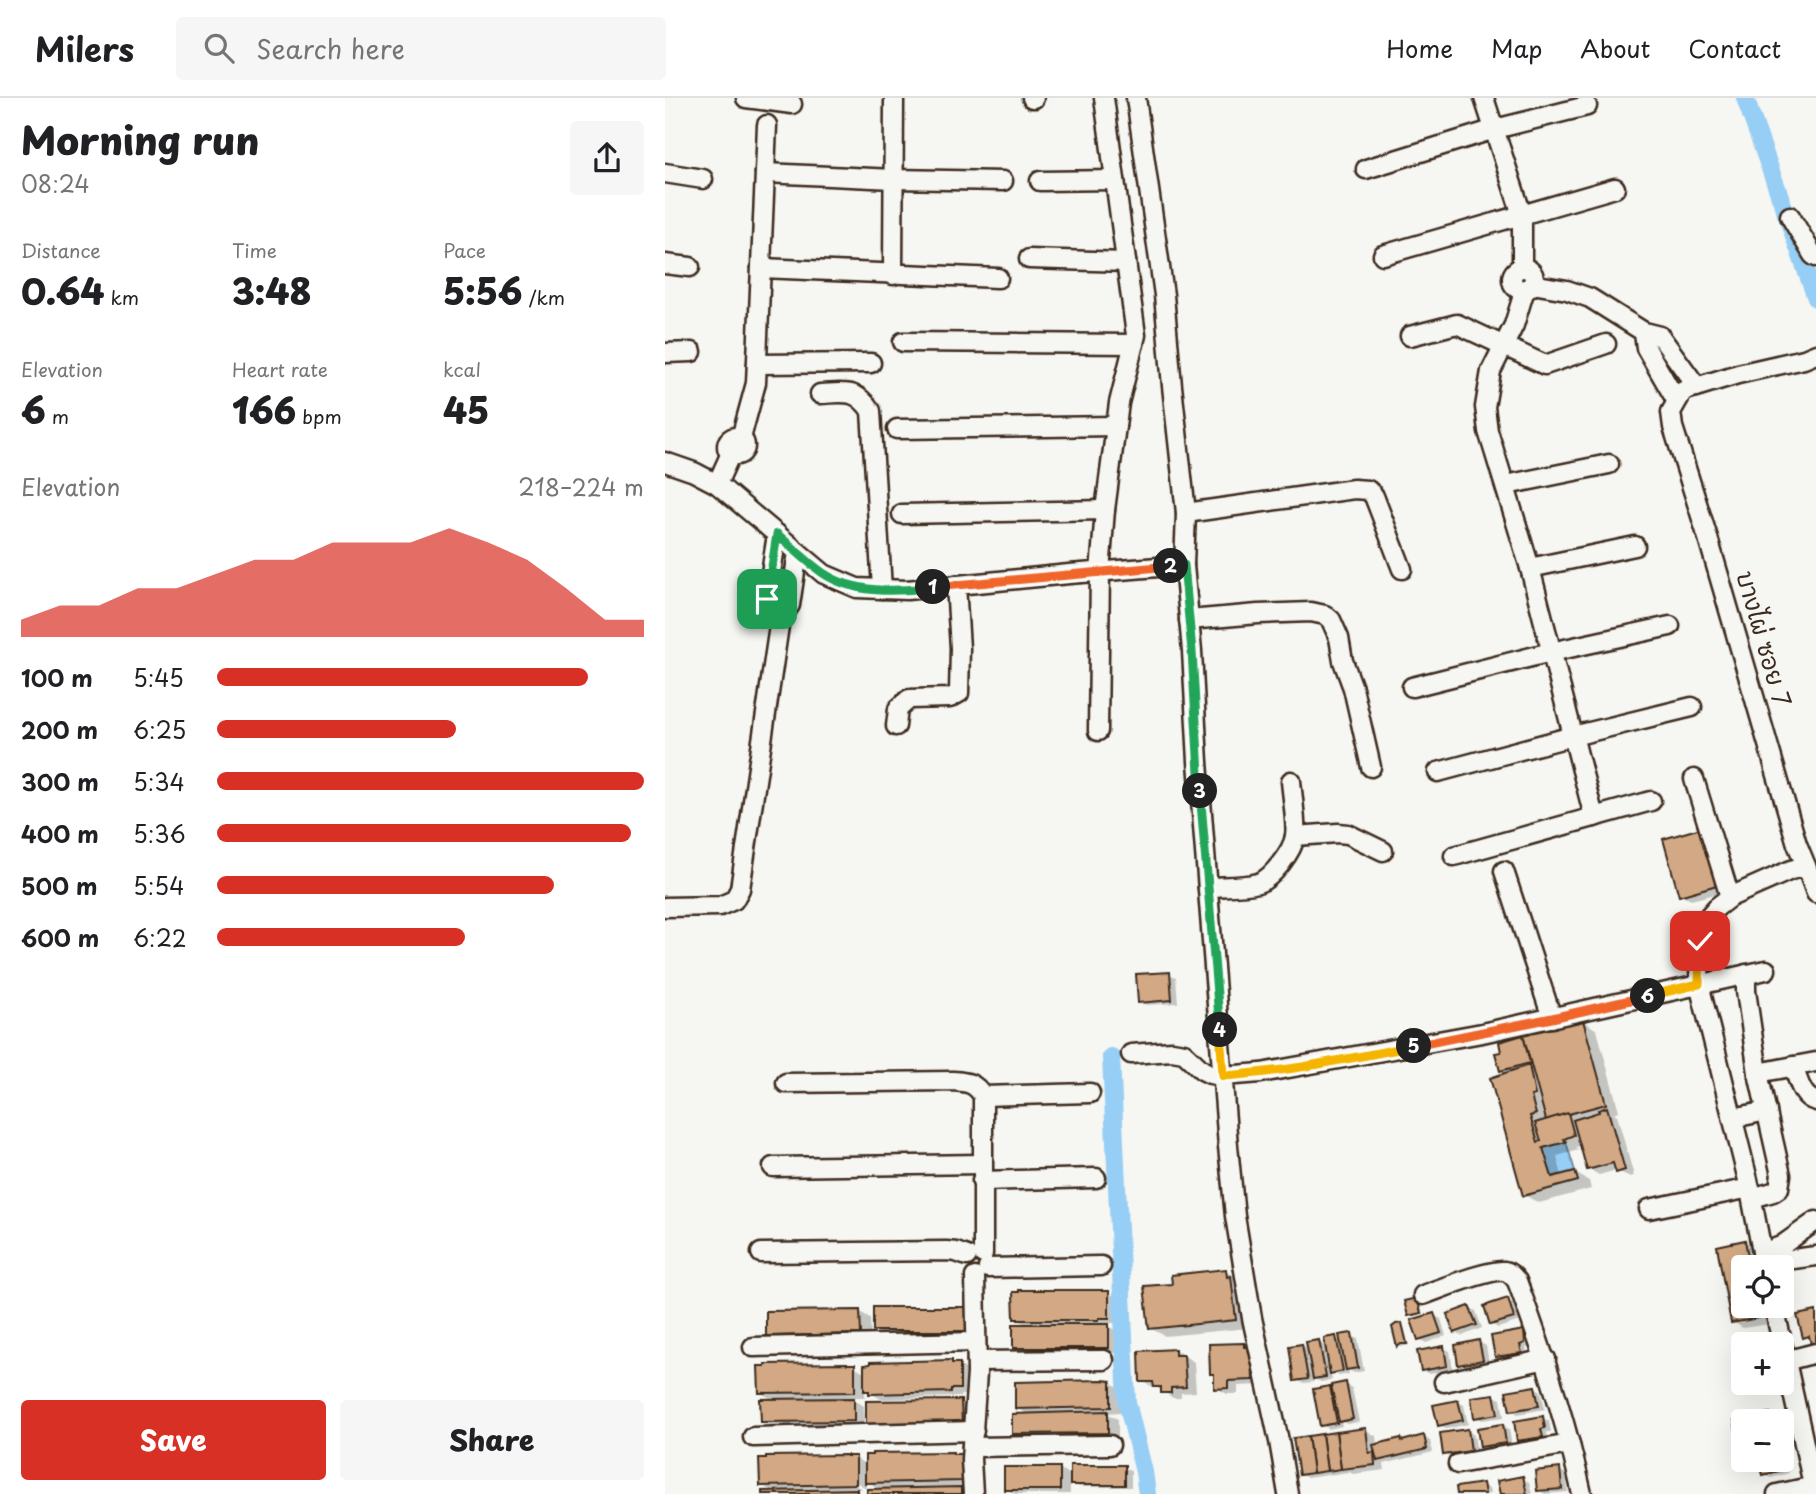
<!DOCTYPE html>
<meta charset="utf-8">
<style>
:root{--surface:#fff;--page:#f6f6f6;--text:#202124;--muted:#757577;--line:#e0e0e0;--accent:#d93025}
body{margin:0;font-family:"Playpen Sans","Playpen Sans Thai",sans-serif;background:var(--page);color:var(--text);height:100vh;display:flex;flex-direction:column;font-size:26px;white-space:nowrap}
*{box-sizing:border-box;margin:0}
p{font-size:23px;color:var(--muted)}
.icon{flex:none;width:38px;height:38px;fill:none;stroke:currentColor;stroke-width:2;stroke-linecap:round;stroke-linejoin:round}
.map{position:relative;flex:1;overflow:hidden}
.panel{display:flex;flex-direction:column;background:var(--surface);width:665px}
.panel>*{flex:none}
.tools{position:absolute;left:1066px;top:1157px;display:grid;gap:14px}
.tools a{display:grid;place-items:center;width:63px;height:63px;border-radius:7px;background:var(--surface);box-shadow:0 7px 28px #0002;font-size:35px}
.pin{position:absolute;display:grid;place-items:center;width:60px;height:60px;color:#fff;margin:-30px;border-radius:14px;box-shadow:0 4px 10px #0006}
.km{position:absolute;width:35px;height:35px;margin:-18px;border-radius:50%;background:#222;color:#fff;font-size:19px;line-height:35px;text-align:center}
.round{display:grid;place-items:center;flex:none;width:74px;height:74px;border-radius:7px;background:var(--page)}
.summary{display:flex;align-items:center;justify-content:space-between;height:119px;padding:0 21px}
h1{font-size:38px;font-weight:800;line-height:52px}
.figures{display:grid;grid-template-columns:repeat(3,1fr);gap:10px;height:119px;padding:7px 21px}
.figures div{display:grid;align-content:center}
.figures b{font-size:35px;font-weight:800}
.figures small{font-size:19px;font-weight:400}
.figures p{font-size:19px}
.chart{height:196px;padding:14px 21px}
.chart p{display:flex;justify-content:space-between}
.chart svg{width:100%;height:126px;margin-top:7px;fill:var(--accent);opacity:.7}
.cta{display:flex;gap:14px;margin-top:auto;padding:14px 21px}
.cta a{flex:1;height:80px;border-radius:7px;background:var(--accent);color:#fff;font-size:28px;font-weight:800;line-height:80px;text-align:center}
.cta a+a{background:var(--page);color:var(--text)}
ul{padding:0 21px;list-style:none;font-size:23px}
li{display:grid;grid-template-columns:112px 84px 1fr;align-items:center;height:52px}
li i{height:18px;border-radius:9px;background:var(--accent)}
header{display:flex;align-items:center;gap:42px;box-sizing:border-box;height:98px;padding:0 35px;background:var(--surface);border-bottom:2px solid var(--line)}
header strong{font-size:33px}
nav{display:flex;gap:38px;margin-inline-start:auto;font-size:24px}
.search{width:490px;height:63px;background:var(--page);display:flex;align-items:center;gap:18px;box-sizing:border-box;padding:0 24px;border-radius:7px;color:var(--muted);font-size:26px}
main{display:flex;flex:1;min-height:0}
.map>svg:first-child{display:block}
.water{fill:#96cef5;stroke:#728c9f;stroke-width:2}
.shadow{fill:#0003}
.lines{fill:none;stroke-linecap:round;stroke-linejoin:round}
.canal{stroke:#96cef5;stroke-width:18}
.building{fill:#d2a984;stroke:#3b2a1e;stroke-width:2}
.minor-casing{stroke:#3b2a1e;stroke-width:23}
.minor{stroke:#f6f6f2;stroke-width:18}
.split-1-casing{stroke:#fff;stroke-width:14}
.split-2-casing{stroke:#fff;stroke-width:14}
.split-3-casing{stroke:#fff;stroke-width:14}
.split-4-casing{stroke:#fff;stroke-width:14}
.split-5-casing{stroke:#fff;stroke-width:14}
.split-6-casing{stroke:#fff;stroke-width:14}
.split-7-casing{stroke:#fff;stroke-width:14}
.split-1{stroke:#22a559;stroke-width:9}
.split-2{stroke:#f0652b;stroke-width:9}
.split-3{stroke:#22a559;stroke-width:9}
.split-4{stroke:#22a559;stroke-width:9}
.split-5{stroke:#f5b400;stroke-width:9}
.split-6{stroke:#f0652b;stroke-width:9}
.split-7{stroke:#f5b400;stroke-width:9}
.labels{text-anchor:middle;stroke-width:6;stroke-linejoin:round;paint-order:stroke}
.street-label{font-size:24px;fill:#3b2a1e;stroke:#f6f6f2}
</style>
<header>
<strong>Milers</strong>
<div class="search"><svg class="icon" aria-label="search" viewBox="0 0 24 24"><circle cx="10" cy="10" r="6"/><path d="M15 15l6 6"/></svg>Search here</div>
<nav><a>Home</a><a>Map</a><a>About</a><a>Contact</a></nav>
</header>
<main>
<section class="panel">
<div class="summary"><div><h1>Morning run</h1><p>08:24</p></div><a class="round"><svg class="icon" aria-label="share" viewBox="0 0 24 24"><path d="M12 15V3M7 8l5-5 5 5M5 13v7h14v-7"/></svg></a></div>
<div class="figures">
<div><p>Distance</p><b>0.64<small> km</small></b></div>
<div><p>Time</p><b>3:48</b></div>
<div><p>Pace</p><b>5:56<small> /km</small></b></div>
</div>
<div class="figures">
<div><p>Elevation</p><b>6<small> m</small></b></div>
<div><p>Heart rate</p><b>166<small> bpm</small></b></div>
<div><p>kcal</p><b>45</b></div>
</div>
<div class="chart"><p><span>Elevation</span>218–224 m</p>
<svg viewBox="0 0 160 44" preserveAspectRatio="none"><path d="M0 44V38L10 33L20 33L30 27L40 27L50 22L60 17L70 17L80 11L90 11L100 11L110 6L120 11L130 17L140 27L150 38L160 38V44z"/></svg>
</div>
<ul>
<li><b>100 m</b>5:45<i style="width:87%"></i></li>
<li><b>200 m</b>6:25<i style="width:56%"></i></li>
<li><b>300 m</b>5:34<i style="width:100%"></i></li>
<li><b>400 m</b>5:36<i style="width:97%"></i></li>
<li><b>500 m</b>5:54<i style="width:79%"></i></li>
<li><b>600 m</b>6:22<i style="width:58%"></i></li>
</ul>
<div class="cta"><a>Save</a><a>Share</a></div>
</section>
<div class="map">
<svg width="1151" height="1396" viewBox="0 0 1151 1396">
<rect width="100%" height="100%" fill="#f6f6f2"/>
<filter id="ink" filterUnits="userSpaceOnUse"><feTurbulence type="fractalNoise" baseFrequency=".0143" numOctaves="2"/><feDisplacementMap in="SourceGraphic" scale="14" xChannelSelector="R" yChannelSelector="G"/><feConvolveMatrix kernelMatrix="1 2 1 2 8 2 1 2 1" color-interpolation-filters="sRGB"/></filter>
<g filter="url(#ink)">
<path class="water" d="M901 1044 910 1073 887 1079 878 1050Z"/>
<g class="shadow">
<path d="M1036 732 1062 793 1026 802 1015 796Z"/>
<path d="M504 876 511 879 513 905 481 907 475 903Z"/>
<path d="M918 923 932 932 954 1013 948 1015 952 1017 969 1078 963 1079 952 1072 934 1077 923 1071 917 1047 911 1049 914 1052 892 1058 897 1078 910 1075 924 1083 926 1091 874 1105 859 1097 843 976 837 972 839 955 836 945Z"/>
<path d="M1080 1144 1090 1150 1094 1169H1078V1208H1101L1104 1226 1078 1230 1068 1224Z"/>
<path d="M560 1173 575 1181 584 1230 500 1238 485 1230 509 1187Z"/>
<path d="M444 1195 454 1201V1225H444V1228L454 1234V1255H360L350 1249 364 1228 350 1220Z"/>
<path d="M842 1202 849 1206 855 1223 833 1230 826 1226Z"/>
<path d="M754 1203 758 1216 747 1219 744 1217 741 1204Z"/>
<path d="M804 1209 811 1213 817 1230 797 1238 790 1234Z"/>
<path d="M304 1211 314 1238 220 1239 209 1232Z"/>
<path d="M195 1214 205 1220 206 1241 114 1243 103 1237Z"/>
<path d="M769 1217 776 1221 781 1238 761 1245 754 1241Z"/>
<path d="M736 1227 739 1229 744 1247 736 1249 733 1248Z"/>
<path d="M858 1234 865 1238 866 1249 861 1250 863 1258 838 1262 832 1258Z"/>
<path d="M686 1237 693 1241 699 1273 689 1275 683 1271 684 1276 674 1278 665 1273 667 1282 656 1284 648 1280 649 1284 638 1285 631 1282 637 1247 644 1252 653 1244 662 1249 671 1240 677 1244Z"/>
<path d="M814 1244 821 1248 824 1265 802 1269 795 1265Z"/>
<path d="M579 1247 585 1251 598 1287 573 1288V1296H562L551 1290V1277L547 1275Z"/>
<path d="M778 1250 785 1253 788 1272 764 1276 758 1272Z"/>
<path d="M510 1252 529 1264 531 1294 516 1295V1300H508L491 1289H488L477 1283Z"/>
<path d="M287 1264 305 1273V1297H296V1299L216 1301 200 1292V1299H184L199 1308V1328L108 1329 97 1323 110 1303 95 1294 189 1268 201 1275Z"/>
<path d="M445 1284 456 1291V1314L441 1315 453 1321V1340L359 1341 348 1335 364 1317 352 1310Z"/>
<path d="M681 1286 687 1290 694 1324 682 1326 676 1323 677 1328 664 1331 657 1327 664 1290 669 1293Z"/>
<path d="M870 1289 876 1293 880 1311 853 1316 846 1312Z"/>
<path d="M829 1298 836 1301 839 1319 817 1322 811 1318Z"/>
<path d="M792 1303 799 1307 803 1326 781 1331 775 1327Z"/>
<path d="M296 1304 306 1310 307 1331 214 1332 203 1326Z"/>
<path d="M1104 1317 1111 1321V1323H1078V1340L1074 1337 1071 1324Z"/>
<path d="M877 1320 884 1323 886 1334H882L883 1342 861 1346 854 1342Z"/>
<path d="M838 1327 844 1331 847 1348 823 1352 816 1348Z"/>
<path d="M701 1332 711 1338 712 1348 736 1342 740 1344 759 1339 765 1343 768 1354 719 1366 720 1372 688 1376 684 1374 642 1380 635 1376Z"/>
<path d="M803 1333 809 1337 812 1356 787 1360 780 1356Z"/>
<path d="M1116 1345 1124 1375 1106 1380 1100 1376 1096 1362H1116Z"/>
<path d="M296 1357 307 1363V1388L292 1389 304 1396H203L217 1392 201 1383V1390L184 1380 183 1383 197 1391H189L197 1396H99L109 1394 96 1387 190 1360 202 1367Z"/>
<path d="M459 1369 466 1373V1389H414L405 1384V1396H350L341 1391 394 1370 407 1378Z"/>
<path d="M894 1372 901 1376 903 1394 880 1396 874 1392Z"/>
<path d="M858 1380 864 1384 867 1396H863L861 1382H857L860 1396H837Z"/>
<path d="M818 1387 824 1391 825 1396H794Z"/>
</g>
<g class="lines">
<g class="canal">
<path d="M1080 0 1151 200"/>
<path d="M446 959 462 1304 479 1374 482 1396"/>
</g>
</g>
<g class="building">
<path d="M1036 730 1052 787 1014 798 998 741Z"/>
<path d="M505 874 507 902 473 905 471 876Z"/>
<path d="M918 922 941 1006 881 1022 858 937Z"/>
<path d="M858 937 865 965 835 973 830 955 836 954 834 944Z"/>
<path d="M864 967 870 997 866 998 871 1016 865 1018 873 1044 876 1043 870 1025 903 1015 909 1037 899 1041 901 1044 878 1050 887 1079 910 1073 913 1083 858 1098 825 980Z"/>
<path d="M942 1009 960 1072 951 1075 948 1065 922 1072 908 1022 934 1014 933 1012Z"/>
<path d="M1080 1142 1085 1169H1078V1208H1092L1094 1220 1066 1225 1052 1148Z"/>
<path d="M561 1171 562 1179 566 1178 571 1222 484 1231 479 1188 507 1186 506 1177Z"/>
<path d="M354 1192H437V1193H444V1220H434V1222H353V1221H349L348 1194H354Z"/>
<path d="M752 1200 756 1215 743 1218 739 1203Z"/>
<path d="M843 1200 849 1220 825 1227 819 1208Z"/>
<path d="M804 1208 812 1227 789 1235 782 1216Z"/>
<rect x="208" y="1209" width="96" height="24"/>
<path d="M195 1212 196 1236 101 1238V1213Z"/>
<path d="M1151 1213V1245L1146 1246 1144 1238 1138 1240 1132 1217Z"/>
<path d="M769 1215 776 1235 753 1242 746 1222Z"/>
<path d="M737 1225 742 1246H736L732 1249 727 1229 731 1226Z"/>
<rect x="348" y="1226" width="96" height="24"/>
<path d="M859 1232 860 1245 855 1247 857 1255 830 1259 826 1238Z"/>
<path d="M687 1235 693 1270 681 1272 674 1237Z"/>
<path d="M671 1238 678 1273 665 1276 659 1240Z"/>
<path d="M654 1242 661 1279 648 1281 641 1244Z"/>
<path d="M814 1242 818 1262 793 1267 790 1247Z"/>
<path d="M579 1245V1249H587L588 1282 563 1283V1290L549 1291V1276H545L544 1246Z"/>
<path d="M637 1246 643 1281 629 1283 624 1248Z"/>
<path d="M779 1248 782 1268 756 1273 752 1253Z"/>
<path d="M510 1251V1257H519L521 1289 506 1290V1295H496V1289H489L488 1284H475L474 1253Z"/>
<path d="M287 1262V1265H295V1291H286V1294L204 1296V1293H199V1267L205 1266V1264Z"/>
<path d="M182 1265V1266H190V1294L94 1295 93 1268H100V1266Z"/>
<path d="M437 1282 446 1283V1309L350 1311V1284Z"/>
<path d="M681 1284 688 1321 674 1324 666 1287Z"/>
<path d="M665 1288 672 1325 655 1328 648 1291Z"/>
<path d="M870 1288 874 1308 845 1313 841 1293Z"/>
<path d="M829 1296 833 1316 809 1320 806 1299Z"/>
<path d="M189 1300V1323L96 1324 95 1301Z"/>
<path d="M296 1302 297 1326 201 1327V1303Z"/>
<path d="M793 1302 798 1322 773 1328 768 1307Z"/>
<path d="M443 1313V1335L347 1336V1316Z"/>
<path d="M1105 1315 1106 1323H1078V1337L1072 1339 1069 1322Z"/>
<path d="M878 1318 880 1330 876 1331 878 1339 852 1343 849 1323Z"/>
<path d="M838 1326 841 1345 815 1349 812 1330Z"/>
<path d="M701 1330 704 1355 709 1354 710 1367 676 1371 671 1334Z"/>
<path d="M803 1331 806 1353 778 1357 775 1335Z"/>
<path d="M671 1334 676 1371 662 1373 657 1336Z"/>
<path d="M657 1336 662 1373 648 1375 643 1338Z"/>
<path d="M759 1337 762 1351 712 1363 708 1347 736 1340 737 1343Z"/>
<path d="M643 1338 648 1375 634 1377 628 1340Z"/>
<path d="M288 1354V1356H297V1383L200 1385V1357H207V1355Z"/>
<path d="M182 1357V1358H191V1386L95 1388 94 1360H101V1358Z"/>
<path d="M1094 1362H1116L1118 1372 1098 1377Z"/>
<rect x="405" y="1367" width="55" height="20"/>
<rect x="339" y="1369" width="56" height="23"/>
<path d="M895 1370 897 1391 872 1393 870 1373Z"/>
<path d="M858 1378 862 1396H835L832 1383Z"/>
<path d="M818 1385 820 1396H792L791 1389Z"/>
<path d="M296 1389V1396H202V1391Z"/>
<path d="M192 1391V1396H97V1393Z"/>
</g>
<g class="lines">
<defs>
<g id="minor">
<path d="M81 0 127 6"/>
<path d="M367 0H369"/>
<path d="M471 0 499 197 507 288 521 415 519 467 527 553 533 664 563 1048 570 1118 587 1220 614 1343 623 1396"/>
<path d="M819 0 857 117V170"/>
<path d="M701 71 830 31 922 8"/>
<path d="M0 75 38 81"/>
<path d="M100 75 229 81 338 83"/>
<path d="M375 83 450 82"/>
<path d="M1125 118 1148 157 1151 159"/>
<path d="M718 157 950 90"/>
<path d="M364 161 461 164"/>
<path d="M0 166 25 169"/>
<path d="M96 170 333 180"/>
<circle cx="858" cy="181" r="11"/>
<path d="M228 177 229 0"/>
<path d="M867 186 902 192 925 200 979 234 995 238 1032 289"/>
<path d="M860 191 849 227 826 273 820 309 823 333 865 470 929 719"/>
<path d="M979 234 981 250 1011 302"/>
<path d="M745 238 792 226 880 267 941 246"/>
<path d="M238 244 469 246"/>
<path d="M0 255 27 254"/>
<path d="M92 266 206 265"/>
<path d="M155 296C179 295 191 290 206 313L217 491"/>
<path d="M232 331 451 328"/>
<circle cx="71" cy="348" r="9"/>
<path d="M76 340 91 285 102 27"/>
<path d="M0 364 29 374 52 386 159 476 192 490 242 492 404 476 519 467"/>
<path d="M52 386 66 355"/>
<path d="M841 387 944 366"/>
<path d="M521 415 689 391 703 392 709 398 737 471"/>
<path d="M237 416 440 412"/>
<path d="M112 436 102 501 115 521"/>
<path d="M865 470 970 448"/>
<path d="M524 522 593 516 646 514 660 517 666 522 674 540 678 563 688 590 706 669"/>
<path d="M747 589 886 554 1005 528"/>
<path d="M231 628 233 611 244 601 285 600 294 595 295 550 291 487"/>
<path d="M433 633 435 474 440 412 454 305 471 237 439 0"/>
<path d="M773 674 908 638 1027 609"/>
<path d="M1029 681 1065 799"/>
<path d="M630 738 673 735 683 736 718 753"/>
<path d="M789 758 986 703"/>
<path d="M1141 768 1151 795"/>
<path d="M839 773 887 920"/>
<path d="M543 789C559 788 578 789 593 785 607 781 628 752 630 738 632 728 627 695 626 683"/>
<path d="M0 809 55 808 69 802 75 791 115 521 125 507 133 454"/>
<path d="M1081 876V893L1093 975 1116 1077 1114 1090 1108 1094 1087 1100"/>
<path d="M466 956 507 953 519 955 537 972 545 976 558 978 596 975 817 935 1101 872"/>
<path d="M1128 968C1133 980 1136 1000 1151 1003"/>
<path d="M1093 975 1151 964"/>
<path d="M121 985 288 983C303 984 310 985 318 998V1156"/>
<path d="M318 998 425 995"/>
<path d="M1068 1020 1102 1013"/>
<path d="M108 1069 317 1066"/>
<path d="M317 1083 431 1080"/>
<path d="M984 1111 1085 1090"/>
<path d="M96 1155 281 1153 291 1154 302 1158"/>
<path d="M1097 1155 1116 1148 1151 1123"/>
<path d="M1099 1165 1151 1158"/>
<path d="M1100 1169 1083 1082 1034 886 1035 843 1039 828 1044 818 1052 809 1065 799 1126 772 1141 768 1132 746 1043 440 1008 329 1006 314 1018 293 1073 276 1139 261 1151 256"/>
<path d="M323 1170 436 1168"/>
<path d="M758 1197C775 1191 824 1171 839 1173 845 1174 848 1178 852 1183 878 1253 901 1323 917 1396"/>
<path d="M1109 1208 1150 1396"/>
<path d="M88 1249 311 1244"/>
<path d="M312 1263 439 1262"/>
<path d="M1120 1263 1151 1255"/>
<path d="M779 1284 881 1261"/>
<path d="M88 1339 309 1333"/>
<path d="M307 1349 445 1347"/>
<path d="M793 1366 905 1346"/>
<path d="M308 1396 306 1361 312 1275 310 1179"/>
<path d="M1112 1396 1149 1388"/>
</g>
</defs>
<use href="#minor" class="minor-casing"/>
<use href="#minor" class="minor"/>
</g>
</g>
<g class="lines" filter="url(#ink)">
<defs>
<path id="split-1" d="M102 501 112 436C127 449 142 464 158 475 189 496 232 494 268 489"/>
<path id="split-2" d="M268 489 506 468"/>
<path id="split-3" d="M506 468 519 467 527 553 535 693"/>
<path id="split-4" d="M535 693 555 932"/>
<path id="split-5" d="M555 932 558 978C623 974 686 960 749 948"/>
<path id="split-6" d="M749 948 887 920 983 898"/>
<path id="split-7" d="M983 898 1034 886 1035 843"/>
</defs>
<use href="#split-1" class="split-1-casing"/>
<use href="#split-2" class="split-2-casing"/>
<use href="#split-3" class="split-3-casing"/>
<use href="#split-4" class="split-4-casing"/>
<use href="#split-5" class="split-5-casing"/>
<use href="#split-6" class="split-6-casing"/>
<use href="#split-7" class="split-7-casing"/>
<use href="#split-1" class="split-1"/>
<use href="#split-2" class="split-2"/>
<use href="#split-3" class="split-3"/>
<use href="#split-4" class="split-4"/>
<use href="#split-5" class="split-5"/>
<use href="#split-6" class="split-6"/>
<use href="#split-7" class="split-7"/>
</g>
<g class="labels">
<g class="street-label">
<text transform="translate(1098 541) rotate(74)" y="8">บางไผ่ ซอย 7</text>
</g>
</g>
</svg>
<div class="tools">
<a><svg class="icon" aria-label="locate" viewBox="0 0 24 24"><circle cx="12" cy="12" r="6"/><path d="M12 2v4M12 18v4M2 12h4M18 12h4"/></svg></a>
<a>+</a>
<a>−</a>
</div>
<div class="pin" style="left:102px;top:501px;background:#1e9e55"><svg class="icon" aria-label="arrive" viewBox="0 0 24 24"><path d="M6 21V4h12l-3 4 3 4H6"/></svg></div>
<div class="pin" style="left:1035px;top:843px;background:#d93025"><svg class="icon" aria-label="check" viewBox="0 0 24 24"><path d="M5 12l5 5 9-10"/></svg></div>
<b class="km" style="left:268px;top:489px">1</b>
<b class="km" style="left:506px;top:468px">2</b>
<b class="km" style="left:535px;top:693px">3</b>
<b class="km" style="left:555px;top:932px">4</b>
<b class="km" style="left:749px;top:948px">5</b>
<b class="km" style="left:983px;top:898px">6</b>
</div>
</main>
